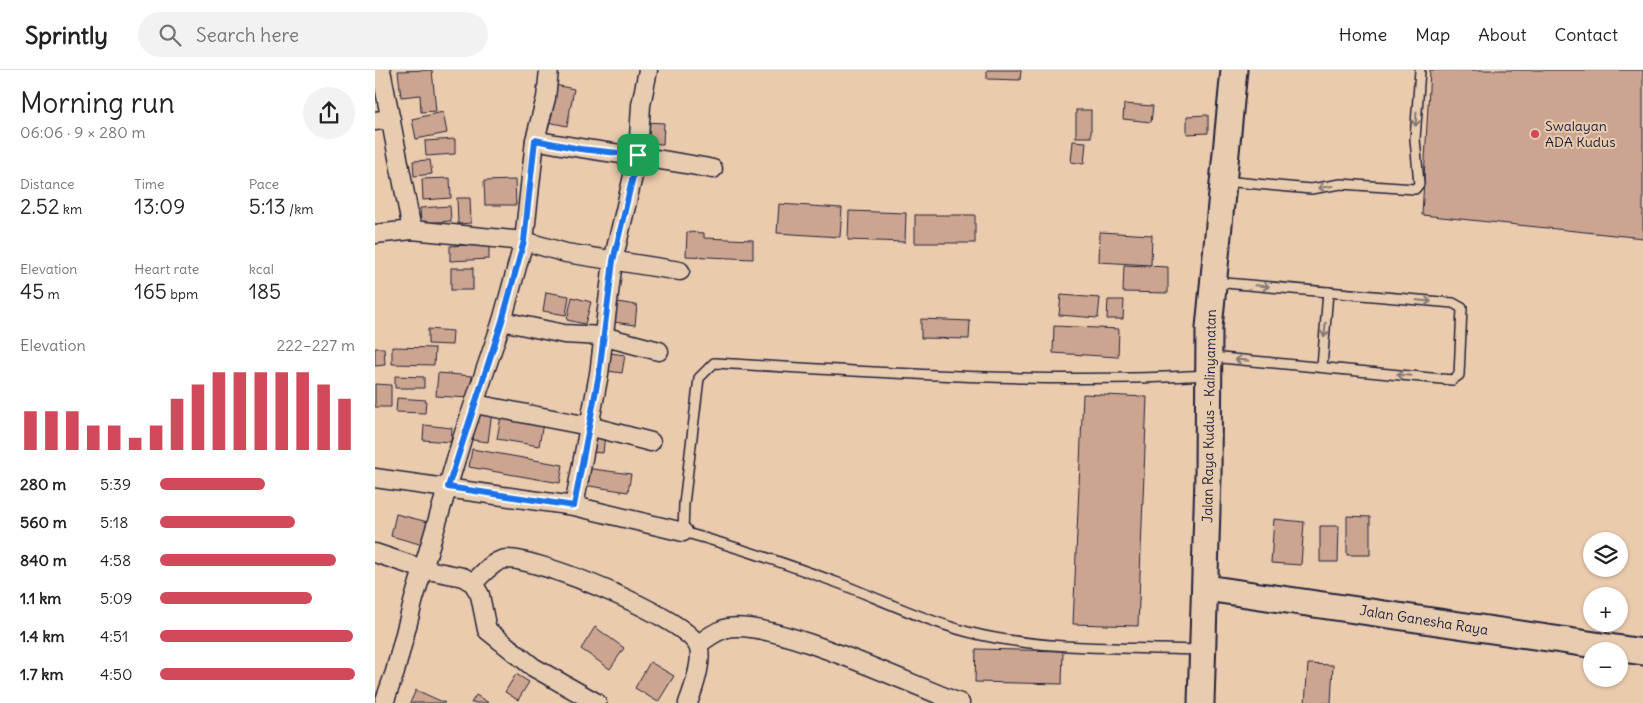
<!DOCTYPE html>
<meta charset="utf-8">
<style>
:root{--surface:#fff;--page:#f2f2f2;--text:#222;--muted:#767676;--line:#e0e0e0;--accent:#d1495b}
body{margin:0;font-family:Delius,sans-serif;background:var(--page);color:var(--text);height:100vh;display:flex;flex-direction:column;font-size:19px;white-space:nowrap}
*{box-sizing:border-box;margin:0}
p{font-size:16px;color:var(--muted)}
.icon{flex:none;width:28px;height:28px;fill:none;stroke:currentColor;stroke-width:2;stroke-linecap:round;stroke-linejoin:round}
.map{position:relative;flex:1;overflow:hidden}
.drawer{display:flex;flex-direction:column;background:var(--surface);width:375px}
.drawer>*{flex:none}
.controls{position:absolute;left:1208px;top:462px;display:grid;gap:10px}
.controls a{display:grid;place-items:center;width:45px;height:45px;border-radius:50%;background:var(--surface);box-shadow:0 1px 4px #0004;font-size:25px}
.pin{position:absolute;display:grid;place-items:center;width:42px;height:42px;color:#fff;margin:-21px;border-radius:10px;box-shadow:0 2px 8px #0006}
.round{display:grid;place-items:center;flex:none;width:52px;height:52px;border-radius:26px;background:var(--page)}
.summary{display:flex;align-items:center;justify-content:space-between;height:85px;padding:0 20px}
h1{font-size:28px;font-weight:600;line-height:38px}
.figures{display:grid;grid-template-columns:repeat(3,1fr);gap:8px;height:85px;padding:5px 20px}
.figures div{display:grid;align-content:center}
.figures b{font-size:21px;font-weight:600}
.figures small{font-size:14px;font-weight:400}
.figures p{font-size:14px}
.chart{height:140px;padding:10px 20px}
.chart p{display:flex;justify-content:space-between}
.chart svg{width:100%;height:90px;margin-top:5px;stroke:var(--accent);stroke-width:6}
ul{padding:0 20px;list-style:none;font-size:16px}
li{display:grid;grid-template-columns:80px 60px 1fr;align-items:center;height:38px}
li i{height:12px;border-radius:6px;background:var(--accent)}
header{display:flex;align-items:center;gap:30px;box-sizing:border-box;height:70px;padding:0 25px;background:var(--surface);border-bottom:1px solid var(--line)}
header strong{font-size:24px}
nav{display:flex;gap:28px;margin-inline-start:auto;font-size:18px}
.search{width:350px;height:45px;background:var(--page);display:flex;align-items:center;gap:12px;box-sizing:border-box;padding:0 18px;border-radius:28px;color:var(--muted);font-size:19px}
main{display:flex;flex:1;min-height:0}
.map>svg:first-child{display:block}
.building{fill:#cca591;stroke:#22223b}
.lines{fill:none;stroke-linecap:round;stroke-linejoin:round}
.lane-casing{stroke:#22223b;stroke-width:12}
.street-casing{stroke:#22223b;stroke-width:21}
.secondary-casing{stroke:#22223b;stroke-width:29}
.lane{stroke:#e8ccaf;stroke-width:9}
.street{stroke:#e8ccaf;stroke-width:18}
.secondary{stroke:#e8ccaf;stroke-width:25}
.oneway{stroke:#857775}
.route-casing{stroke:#fff;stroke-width:10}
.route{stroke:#1a73e8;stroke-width:6}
.poi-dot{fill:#d1495b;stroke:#e8ccaf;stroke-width:2}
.labels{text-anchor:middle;stroke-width:4;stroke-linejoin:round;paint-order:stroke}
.poi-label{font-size:14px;fill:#22223b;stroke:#e8ccaf;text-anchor:start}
.street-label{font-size:14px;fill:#22223b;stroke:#e8ccaf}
</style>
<header>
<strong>Sprintly</strong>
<div class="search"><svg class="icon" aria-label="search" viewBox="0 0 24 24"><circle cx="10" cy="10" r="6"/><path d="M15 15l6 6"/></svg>Search here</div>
<nav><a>Home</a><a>Map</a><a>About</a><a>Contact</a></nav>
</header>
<main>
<section class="drawer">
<div class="summary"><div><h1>Morning run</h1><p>06:06 · 9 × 280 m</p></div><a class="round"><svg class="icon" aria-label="share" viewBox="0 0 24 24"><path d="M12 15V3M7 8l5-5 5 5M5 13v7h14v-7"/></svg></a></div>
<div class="figures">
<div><p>Distance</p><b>2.52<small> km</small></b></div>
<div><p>Time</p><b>13:09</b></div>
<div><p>Pace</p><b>5:13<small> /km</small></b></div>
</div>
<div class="figures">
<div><p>Elevation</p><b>45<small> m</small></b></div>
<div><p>Heart rate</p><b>165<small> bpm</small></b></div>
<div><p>kcal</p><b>185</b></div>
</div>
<div class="chart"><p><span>Elevation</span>222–227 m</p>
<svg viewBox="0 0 160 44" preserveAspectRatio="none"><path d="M5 44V25M15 44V25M25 44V25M35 44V32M45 44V32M55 44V38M65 44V32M75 44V19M85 44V12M95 44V6M105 44V6M115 44V6M125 44V6M135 44V6M145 44V12M155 44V19"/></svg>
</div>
<ul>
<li><b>280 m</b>5:39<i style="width:54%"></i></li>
<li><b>560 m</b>5:18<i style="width:69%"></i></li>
<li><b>840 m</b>4:58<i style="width:90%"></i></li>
<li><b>1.1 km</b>5:09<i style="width:78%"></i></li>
<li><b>1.4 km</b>4:51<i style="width:99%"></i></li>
<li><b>1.7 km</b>4:50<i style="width:100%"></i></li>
</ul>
</section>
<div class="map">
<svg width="1268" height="633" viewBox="0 0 1268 633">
<rect width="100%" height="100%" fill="#ebcbad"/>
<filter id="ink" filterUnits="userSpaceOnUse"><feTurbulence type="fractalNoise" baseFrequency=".02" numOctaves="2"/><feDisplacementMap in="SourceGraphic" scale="10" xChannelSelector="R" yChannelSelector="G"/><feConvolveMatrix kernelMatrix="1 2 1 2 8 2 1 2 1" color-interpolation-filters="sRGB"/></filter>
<g filter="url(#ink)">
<g class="building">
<path d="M57 0 61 41 46 42 45 25 26 27 23 1Z"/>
<path d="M612 0H646L645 10 612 9Z"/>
<path d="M1055 0H1268V168L1047 145Z"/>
<path d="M180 15 199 19 192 56 173 52Z"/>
<path d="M749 34 778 36 776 52 748 49Z"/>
<rect x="701" y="40" width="15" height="27"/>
<path d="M68 42 72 63 41 69 37 49Z"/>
<path d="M833 45V63L812 64V46Z"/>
<path d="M270 52 289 53 288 74 269 73Z"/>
<path d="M80 69V84L51 86 50 71Z"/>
<path d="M698 71 711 72 709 94 696 92Z"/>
<path d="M55 90 57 104 39 106 38 91Z"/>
<path d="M75 108 76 128 48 130 47 109Z"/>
<path d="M140 110 141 135H110L109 111Z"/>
<path d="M82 128H95L96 153 83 154Z"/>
<path d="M404 134 467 138 465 167 402 163Z"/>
<path d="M75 136 76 151 46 153 45 138Z"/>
<path d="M474 141 531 143 530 172 473 170Z"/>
<rect x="540" y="145" width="60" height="28"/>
<path d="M312 162 329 163V168L378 170V189L311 186Z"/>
<path d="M725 162 777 165 776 195 724 192Z"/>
<path d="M114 174V189L75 191V176Z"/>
<path d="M749 195 793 197V223L748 222Z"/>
<rect x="76" y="198" width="22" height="22"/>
<path d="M171 222 194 226 191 245 168 241Z"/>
<path d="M686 225 725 228 723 248 684 245Z"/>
<path d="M197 227 216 232 210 254 192 250Z"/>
<path d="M733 230H749L748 249H732Z"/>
<path d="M235 231 262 235 260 255 232 251Z"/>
<path d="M546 249 595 251 594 269 546 268Z"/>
<path d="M679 256 744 259 743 287 678 283Z"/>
<path d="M53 259 78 261 77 275 53 274Z"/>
<path d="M17 277 60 278 59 295 17 294Z"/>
<path d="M0 278H9L10 295 0 296Z"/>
<path d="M235 283 250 285 247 303 233 301Z"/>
<path d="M63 303 97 306 95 328 61 326Z"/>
<path d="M20 306 49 307V318H20Z"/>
<path d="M0 314 16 315V337H0Z"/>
<path d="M708 324 772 327 763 556 698 554Z"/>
<path d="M22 328 51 330 50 343 21 342Z"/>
<path d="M102 339 117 342 113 372 98 370Z"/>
<path d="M126 346 168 353 164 376 122 369Z"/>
<path d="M49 355 77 358 76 372 48 370Z"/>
<path d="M216 363 230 364 228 383 215 382Z"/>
<path d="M97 379 188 395 185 413 94 397Z"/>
<path d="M210 398 256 404 253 422 208 415Z"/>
<path d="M21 444 53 452 48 475 16 466Z"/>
<path d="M972 446 995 447V485H972Z"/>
<path d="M899 449 929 452 926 495 896 493Z"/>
<path d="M945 456H964L963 492H945Z"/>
<path d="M220 557 249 578 235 599 206 579Z"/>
<path d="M601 579 688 581 687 614 600 612Z"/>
<path d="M275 592 299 606 283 632 260 618Z"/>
<path d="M933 594 958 595 956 633H930Z"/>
<path d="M141 604 154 612 143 630 130 622Z"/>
<path d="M41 620 70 633H35Z"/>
<path d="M101 625 114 633H96Z"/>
</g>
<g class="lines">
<defs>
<g id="lane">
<path d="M849 111 936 119 966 114 1040 119 1044 114 1040 69 1045 0"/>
<path d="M836 287 1077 310 1084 305 1087 238 1078 233 839 212"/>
<path d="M947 297 953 222"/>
<path d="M827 580C753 577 665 581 593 562 549 550 509 531 466 514 412 494 363 477 308 462L309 434 324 308 339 293C504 302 668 315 833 305"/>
</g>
<g id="street">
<path d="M6 0 37 160 149 171 191 183 305 201"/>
<path d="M0 51 16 49"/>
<path d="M160 70C219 82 279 87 338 99"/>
<path d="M0 164 37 160"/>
<path d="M127 251 189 264 227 266 284 281"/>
<path d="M100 334 214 356 276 372"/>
<path d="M0 408 199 436 308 462"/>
<path d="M199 436 224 304 238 191 263 85 266 35 273 0"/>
<path d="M0 483 48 499 88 507 98 513 105 525 112 560 158 597 222 633"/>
<path d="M98 513C107 505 119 489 132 489 166 489 304 545 322 574 330 586 318 620 313 633"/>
<path d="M323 575C330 569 341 562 349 559 390 545 539 616 585 633"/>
<path d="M9 633 20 602 39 529 87 369 127 251 149 171 160 70 171 28 174 0"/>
</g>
<g id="secondary">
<path d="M831 518 1268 582"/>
<path d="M826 633 833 407 834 258 859 0"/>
</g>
</defs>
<use href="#lane" class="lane-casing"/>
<use href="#street" class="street-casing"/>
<use href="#secondary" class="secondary-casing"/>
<use href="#lane" class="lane"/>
<use href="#street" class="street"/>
<use href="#secondary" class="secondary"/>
</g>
<defs><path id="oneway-shaft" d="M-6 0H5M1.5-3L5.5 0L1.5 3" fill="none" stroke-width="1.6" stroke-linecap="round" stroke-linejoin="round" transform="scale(1.25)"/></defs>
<g class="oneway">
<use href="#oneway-shaft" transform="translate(1041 49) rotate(94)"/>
<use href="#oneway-shaft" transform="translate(950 117) rotate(172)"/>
<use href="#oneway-shaft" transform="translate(887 216) rotate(5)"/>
<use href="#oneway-shaft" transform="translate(1049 231) rotate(5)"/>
<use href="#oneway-shaft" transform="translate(950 260) rotate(95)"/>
<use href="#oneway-shaft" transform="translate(867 290) rotate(-175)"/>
<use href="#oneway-shaft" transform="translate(1029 305) rotate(-175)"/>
</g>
</g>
<g class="lines" filter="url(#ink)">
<defs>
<path id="route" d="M160 70 205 79 263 85 238 191 224 304 199 436 73 417 127 251 149 171Z"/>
</defs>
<use href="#route" class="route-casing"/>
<use href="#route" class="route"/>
</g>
<circle class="poi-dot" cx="1160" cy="64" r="5"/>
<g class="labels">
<g class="poi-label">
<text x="1170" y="61">Swalayan<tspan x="1170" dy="16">ADA Kudus</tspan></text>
</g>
<g class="street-label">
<text transform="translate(834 346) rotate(-89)" y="5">Jalan Raya Kudus - Kalinyamatan</text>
<text transform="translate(1049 550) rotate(9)" y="5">Jalan Ganesha Raya</text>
</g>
</g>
</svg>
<div class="controls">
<a><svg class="icon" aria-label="layers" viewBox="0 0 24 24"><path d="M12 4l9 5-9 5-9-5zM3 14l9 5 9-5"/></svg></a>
<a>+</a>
<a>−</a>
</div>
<div class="pin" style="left:263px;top:85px;background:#1e9e55"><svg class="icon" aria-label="arrive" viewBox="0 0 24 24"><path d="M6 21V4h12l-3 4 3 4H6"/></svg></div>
</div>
</main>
